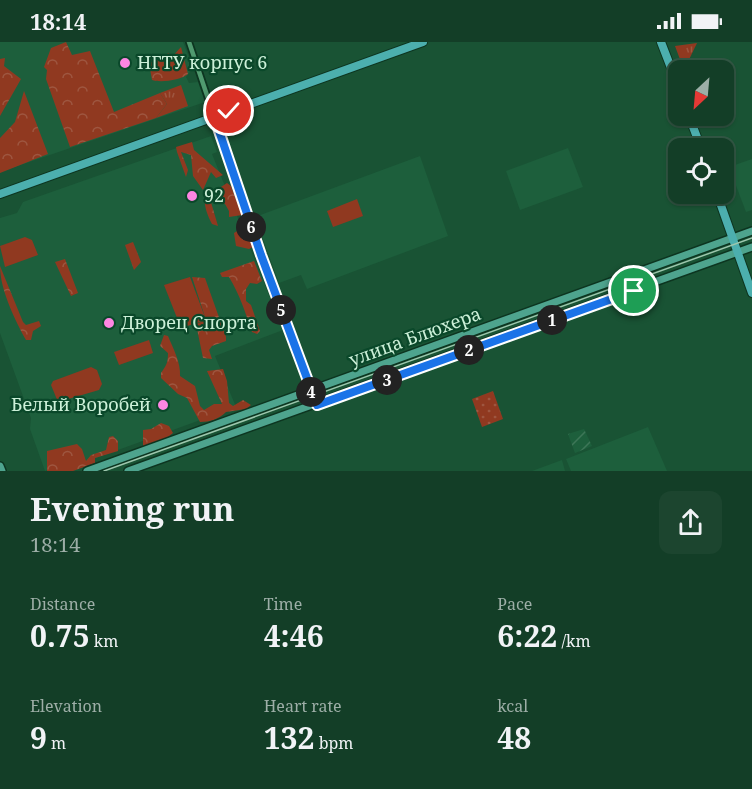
<!DOCTYPE html>
<meta charset="utf-8">
<style>
:root{--surface:#133e27;--page:#1c452f;--text:#f1f3f6;--muted:#9daea7;--line:#325744}
body{margin:0;font-family:"Noto Serif",serif;background:var(--page);color:var(--text);height:100vh;display:flex;flex-direction:column;font-size:22px;white-space:nowrap}
*{box-sizing:border-box;margin:0}
p{font-size:20px;color:var(--muted)}
.icon{flex:none;width:33px;height:33px;fill:none;stroke:currentColor;stroke-width:2;stroke-linecap:round;stroke-linejoin:round}
.map{position:relative;height:429px;overflow:hidden}
.panel{display:flex;flex-direction:column;background:var(--surface);flex:1}
.panel>*{flex:none}
.needle{width:39px;rotate:206deg}
.buttons{position:absolute;left:668px;top:18px;display:grid;gap:12px}
.buttons a{display:grid;place-items:center;width:66px;height:66px;border-radius:12px;background:var(--surface);box-shadow:0 2px 4px #0004,0 0 0 2px var(--line);font-size:30px}
.pin{position:absolute;display:grid;place-items:center;width:51px;height:51px;color:#fff;margin:-26px;border:3px solid #fff;border-radius:50%;box-shadow:0 2px 6px #0007}
.km{position:absolute;width:30px;height:30px;margin:-15px;border-radius:50%;background:#222;color:#fff;font-size:16px;line-height:30px;text-align:center}
.round{display:grid;place-items:center;flex:none;width:63px;height:63px;border-radius:12px;background:var(--page)}
.overview{display:flex;align-items:center;justify-content:space-between;height:102px;padding:0 30px}
h1{font-size:33px;font-weight:700;line-height:45px}
.stats{display:grid;grid-template-columns:repeat(3,1fr);gap:9px;height:102px;padding:6px 30px}
.stats div{display:grid;align-content:center}
.stats b{font-size:30px;font-weight:700}
.stats small{font-size:16px;font-weight:400}
.stats p{font-size:16px}
.status{display:flex;justify-content:space-between;align-items:center;height:42px;padding:0 30px;background:var(--surface);direction:ltr}
.status svg{height:16px;fill:currentColor}
.map>svg:first-child{display:block}
.built{fill:#1d5f3c}
.industrial{fill:url(#industrial-furrows)}
.grass{fill:url(#grass-tufts)}
.forest{fill:url(#forest-crowns)}
.park{fill:url(#park-dots)}
.pitch{fill:#903920}
.lines{fill:none;stroke-linecap:round;stroke-linejoin:round}
.street-casing{stroke:#0d3520;stroke-width:8}
.secondary-casing{stroke:#0d3520;stroke-width:10}
.primary-casing{stroke:#0d3520;stroke-width:10}
.street{stroke:#509a6f;stroke-width:4.5}
.secondary{stroke:#4ea48e;stroke-width:7}
.primary{stroke:#4cafae;stroke-width:8}
.tram{stroke:#9dc6ad;stroke-width:1.5}
.route-casing{stroke:#fff;stroke-width:12}
.route{stroke:#1a73e8;stroke-width:8}
.poi-dot{fill:#fd86e2;stroke:#0a482a;stroke-width:2}
.labels{text-anchor:middle;stroke-width:4.5;stroke-linejoin:round;paint-order:stroke}
.poi-label{font-size:18px;fill:#ccf0d8;stroke:#0a482a;text-anchor:start}
.street-label{font-size:18px;fill:#ccf0d8;stroke:#0a482a}
</style>
<div class="status"><b>18:14</b><svg viewBox="0 0 49 12"><path d="M0 12V9h3v3zM5 12V6h3v6zM10 12V3h3v9zM15 12V0h3v12zM26 1h20v11H26zM47 4h2v5h-2z"/></svg></div>
<div class="map">
<svg width="752" height="429" viewBox="0 0 752 429">
<defs>
<pattern id="industrial-furrows" width="10" height="10" patternUnits="userSpaceOnUse" patternTransform="scale(1.5)"><rect width="10" height="10" fill="#1d5f3c"/><path d="M-1 1l2-2M0 10L10 0M9 11l2-2" fill="none" stroke="#3d7657"/></pattern>
<pattern id="grass-tufts" width="24" height="20" patternUnits="userSpaceOnUse" patternTransform="scale(1.5)"><rect width="24" height="20" fill="#903920"/><path d="M3 7l-1-3M5 7V3M7 7l1-3M15 17l-1-3M17 17v-4M19 17l1-3" fill="none" stroke="#9e5640"/></pattern>
<pattern id="forest-crowns" width="20" height="18" patternUnits="userSpaceOnUse" patternTransform="scale(1.5)"><rect width="20" height="18" fill="#903920"/><path d="M2 6a3 3 0 1 1 6 0M12 15a3 3 0 1 1 6 0" fill="none" stroke="#9e5640"/></pattern>
<pattern id="park-dots" width="8" height="8" patternUnits="userSpaceOnUse" patternTransform="scale(1.5)"><rect width="8" height="8" fill="#903920"/><path d="M2 2h.1M6 6h.1" fill="none" stroke="#9e5640" stroke-width="1.8" stroke-linecap="round"/></pattern>
</defs>
<rect width="100%" height="100%" fill="#195334"/>
<g class="built">
<path d="M0 0H183L193 26 186 35 189 41 198 40 205 60 0 130Z"/>
<path d="M211 94 217 110 212 112 283 288 215 314 236 365 63 428 60 424 45 429 30 387 31 376 0 291V176L17 171 23 160Z"/>
<path d="M568 106 583 145 520 168 506 129Z"/>
<path d="M420 114 448 194 307 247 301 233 279 241 255 175Z"/>
<path d="M752 117V168L746 170 729 125Z"/>
<path d="M648 385 667 429H571L566 417Z"/>
<path d="M562 418 565 429H532Z"/>
</g>
<path class="industrial" d="M584 387 592 404 575 411 568 392Z"/>
<g class="grass">
<path d="M697 1 684 28 675 4Z"/>
<path d="M181 43 188 64 156 76 167 62 160 51Z"/>
</g>
<g class="forest">
<path d="M66 0 72 13 90 9 114 70 160 51 167 62 156 76 70 105 46 37 47 28 44 25 51 6Z"/>
<path d="M181 5 188 32C181 38 161 41 152 38L149 21 166 15 168 11 172 15Z"/>
<path d="M5 16 4 24 21 37 0 74V17Z"/>
<path d="M24 49 48 112 0 131V96L15 80Z"/>
<path d="M192 100 194 108 223 133 216 136 211 130 203 148 193 134 191 113 181 110 188 128 186 135 177 110 176 105Z"/>
<path d="M227 141 231 144 241 170 242 173 229 175V169L225 162 219 161 221 145Z"/>
<path d="M206 152 210 157 218 184 212 182C208 175 202 160 206 152Z"/>
<path d="M242 186C249 191 251 196 253 205L249 207 236 204 234 191Z"/>
<path d="M133 200 141 220 134 228 125 203Z"/>
<path d="M65 217 78 251 71 254 55 220Z"/>
<path d="M254 219 262 239 257 242 250 241 246 247V259L251 263 260 289 257 292 252 290C245 270 240 253 229 235H222L220 231Z"/>
<path d="M0 224 23 280 26 283 39 279 41 284 33 289 31 298H26C16 280 0 248 0 224Z"/>
<path d="M192 235 205 236 226 295V299L212 304 209 308 212 317 203 316 196 282 206 278Z"/>
<path d="M164 293 168 294C173 306 181 321 180 334L195 344 200 364 204 368 214 362H222L207 329 223 327 227 339 229 361 233 364 243 358 251 363 246 367 226 370C219 377 210 380 200 380L187 356 178 352 161 336V331C166 324 168 321 168 311L160 304Z"/>
<path d="M161 381 169 384 173 391 164 398 143 404V388L151 387Z"/>
<path d="M113 394 118 399V409L95 416V421L73 429H47V409L77 402 82 407 86 419 91 413 106 408 109 395Z"/>
</g>
<path class="park" d="M493 349 503 377 482 385 472 357Z"/>
<g class="pitch">
<path d="M357 157 363 174 333 185 327 169Z"/>
<path d="M25 195 32 198 38 213 5 225 0 204Z"/>
<path d="M190 235 206 278 181 286 164 243Z"/>
<path d="M149 298 153 311 119 323 114 310Z"/>
<path d="M91 325 97 328 102 342 99 348 58 360 51 343 53 339Z"/>
</g>
<g class="lines">
<defs>
<path id="street" d="M189 0 261 213 317 362"/>
<g id="secondary">
<path d="M0 424 2 429"/>
<path d="M87 429 752 189"/>
<path d="M128 429 752 205"/>
</g>
<g id="primary">
<path d="M661 0 678 44"/>
<path d="M689 74 701 106"/>
<path d="M0 152 423 0"/>
<path d="M717 152 752 251"/>
</g>
</defs>
<use href="#street" class="street-casing"/>
<use href="#secondary" class="secondary-casing"/>
<use href="#primary" class="primary-casing"/>
<use href="#street" class="street"/>
<use href="#secondary" class="secondary"/>
<use href="#primary" class="primary"/>
<path class="tram" d="M104 429 752 196"/>
</g>
<g class="lines">
<defs>
<path id="route" d="M229 69 214 74 261 213 317 363 634 249"/>
</defs>
<use href="#route" class="route-casing"/>
<use href="#route" class="route"/>
</g>
<g class="poi-dot">
<circle cx="125" cy="21" r="6"/>
<circle cx="192" cy="154" r="6"/>
<circle cx="109" cy="281" r="6"/>
<circle cx="163" cy="363" r="6"/>
</g>
<g class="labels">
<g class="poi-label">
<text x="137" y="27">НГТУ корпус 6</text>
<text x="204" y="160">92</text>
<text x="121" y="287">Дворец Спорта</text>
<text x="151" y="369" text-anchor="end">Белый Воробей</text>
</g>
<g class="street-label">
<text transform="translate(415 295) rotate(-20)" y="6">улица Блюхера</text>
</g>
</g>
</svg>
<div class="buttons">
<a><svg class="needle" viewBox="-14 -14 28 28"><path d="M0-13l5 13h-10z" fill="#e53935"/><path d="M0 13l5-13h-10z" fill="#9daea7"/></svg></a>
<a><svg class="icon" aria-label="locate" viewBox="0 0 24 24"><circle cx="12" cy="12" r="6"/><path d="M12 2v4M12 18v4M2 12h4M18 12h4"/></svg></a>
</div>
<div class="pin" style="left:634px;top:249px;background:#1e9e55"><svg class="icon" aria-label="arrive" viewBox="0 0 24 24"><path d="M6 21V4h12l-3 4 3 4H6"/></svg></div>
<div class="pin" style="left:229px;top:69px;background:#d93025"><svg class="icon" aria-label="check" viewBox="0 0 24 24"><path d="M5 12l5 5 9-10"/></svg></div>
<b class="km" style="left:552px;top:278px">1</b>
<b class="km" style="left:469px;top:308px">2</b>
<b class="km" style="left:387px;top:338px">3</b>
<b class="km" style="left:311px;top:350px">4</b>
<b class="km" style="left:281px;top:268px">5</b>
<b class="km" style="left:251px;top:185px">6</b>
</div>
<section class="panel">
<div class="overview"><div><h1>Evening run</h1><p>18:14</p></div><a class="round"><svg class="icon" aria-label="share" viewBox="0 0 24 24"><path d="M12 15V3M7 8l5-5 5 5M5 13v7h14v-7"/></svg></a></div>
<div class="stats">
<div><p>Distance</p><b>0.75<small> km</small></b></div>
<div><p>Time</p><b>4:46</b></div>
<div><p>Pace</p><b>6:22<small> /km</small></b></div>
</div>
<div class="stats">
<div><p>Elevation</p><b>9<small> m</small></b></div>
<div><p>Heart rate</p><b>132<small> bpm</small></b></div>
<div><p>kcal</p><b>48</b></div>
</div>
</section>
